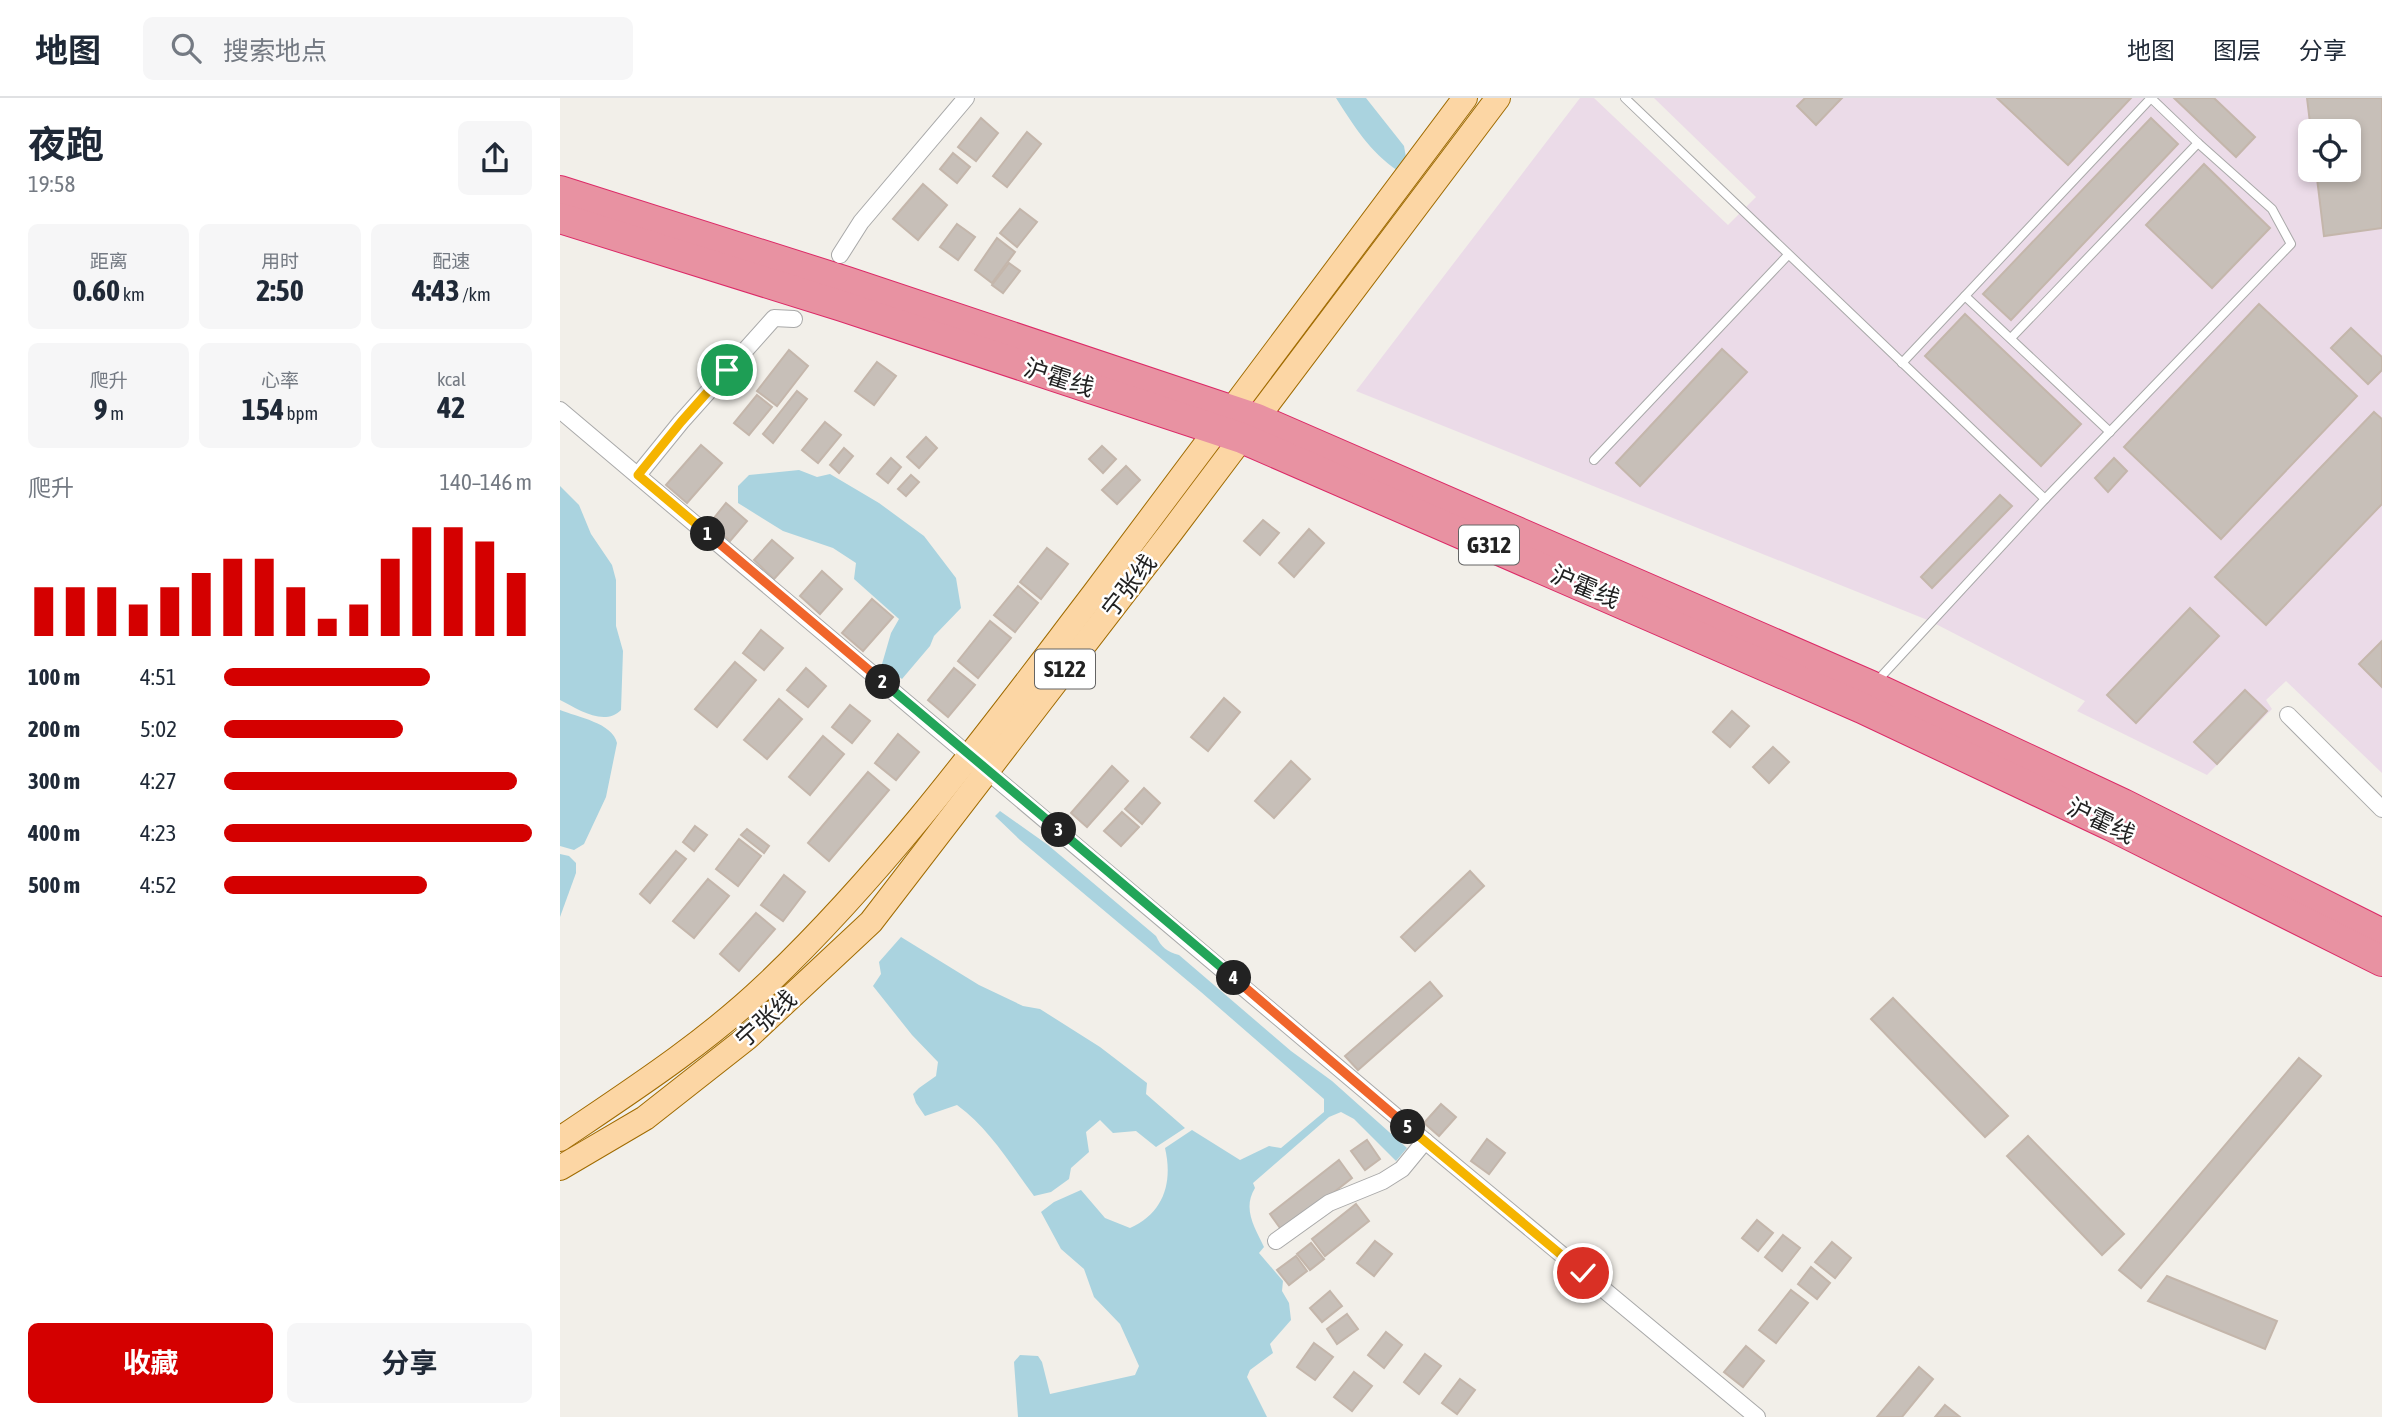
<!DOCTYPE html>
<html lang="zh">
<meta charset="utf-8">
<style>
:root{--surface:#fff;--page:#f6f6f7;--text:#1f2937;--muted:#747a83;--line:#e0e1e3;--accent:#d40000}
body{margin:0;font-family:"Asap Condensed","Noto Sans SC",sans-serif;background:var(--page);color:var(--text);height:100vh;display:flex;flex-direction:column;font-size:26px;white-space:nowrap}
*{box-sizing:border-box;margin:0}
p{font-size:23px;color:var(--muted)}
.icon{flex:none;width:38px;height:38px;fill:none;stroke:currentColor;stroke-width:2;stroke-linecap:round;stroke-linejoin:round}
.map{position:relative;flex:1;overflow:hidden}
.details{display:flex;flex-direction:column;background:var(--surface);width:560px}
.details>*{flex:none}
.buttons{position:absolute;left:1738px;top:21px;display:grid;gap:14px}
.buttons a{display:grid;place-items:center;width:63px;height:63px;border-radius:10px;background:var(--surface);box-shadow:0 4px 10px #0003;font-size:35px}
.pin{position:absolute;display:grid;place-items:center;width:60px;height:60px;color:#fff;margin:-30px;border:4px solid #fff;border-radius:50%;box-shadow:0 2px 7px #0007}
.km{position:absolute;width:35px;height:35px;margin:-18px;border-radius:50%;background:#222;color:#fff;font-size:19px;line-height:35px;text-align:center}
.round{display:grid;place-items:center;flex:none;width:74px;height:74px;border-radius:10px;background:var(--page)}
.summary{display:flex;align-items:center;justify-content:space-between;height:119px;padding:0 28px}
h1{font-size:38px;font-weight:700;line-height:52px}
.stats{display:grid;grid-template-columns:repeat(3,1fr);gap:10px;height:119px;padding:7px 28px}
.stats div{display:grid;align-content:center;border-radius:10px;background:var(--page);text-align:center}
.stats b{font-size:30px;font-weight:700}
.stats small{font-size:19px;font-weight:400}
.stats p{font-size:19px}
.chart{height:196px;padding:14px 28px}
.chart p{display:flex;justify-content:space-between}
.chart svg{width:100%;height:126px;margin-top:7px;stroke:var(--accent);stroke-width:6}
.action{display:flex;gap:14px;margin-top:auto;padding:14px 28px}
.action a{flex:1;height:80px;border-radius:10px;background:var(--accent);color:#fff;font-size:28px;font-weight:700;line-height:80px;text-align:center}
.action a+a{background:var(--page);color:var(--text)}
ul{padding:0 28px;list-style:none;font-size:23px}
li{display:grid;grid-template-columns:112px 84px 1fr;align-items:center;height:52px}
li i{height:18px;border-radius:9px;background:var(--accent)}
header{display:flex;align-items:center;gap:42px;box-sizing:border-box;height:98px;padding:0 35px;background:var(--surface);border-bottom:2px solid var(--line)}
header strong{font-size:33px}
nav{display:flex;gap:38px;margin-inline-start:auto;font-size:24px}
.search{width:490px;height:63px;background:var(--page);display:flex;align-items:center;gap:18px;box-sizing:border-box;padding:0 24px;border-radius:10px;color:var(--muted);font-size:26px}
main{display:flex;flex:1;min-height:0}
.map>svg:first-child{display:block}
.industrial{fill:#ebdbe8;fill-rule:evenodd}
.water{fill:#aad3df}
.building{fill:#c7bfb8;stroke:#c4b6ab;stroke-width:2}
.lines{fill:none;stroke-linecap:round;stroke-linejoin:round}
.lane-casing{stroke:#a9a9a9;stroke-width:10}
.street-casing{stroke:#a9a9a9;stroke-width:18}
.primary-casing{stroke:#a06b00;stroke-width:26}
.highway-casing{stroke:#dc2a67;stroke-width:32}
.lane{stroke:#fff;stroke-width:8}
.street{stroke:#fff;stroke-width:16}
.primary{stroke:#fcd6a4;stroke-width:24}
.highway{stroke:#e892a2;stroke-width:30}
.split-1-casing{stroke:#fff;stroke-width:14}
.split-2-casing{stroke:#fff;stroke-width:14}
.split-3-casing{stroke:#fff;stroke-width:14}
.split-4-casing{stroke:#fff;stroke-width:14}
.split-5-casing{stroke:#fff;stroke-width:14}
.split-6-casing{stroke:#fff;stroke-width:14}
.split-1{stroke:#f5b400;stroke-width:9}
.split-2{stroke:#f0652b;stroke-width:9}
.split-3{stroke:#22a559;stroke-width:9}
.split-4{stroke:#22a559;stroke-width:9}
.split-5{stroke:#f0652b;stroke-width:9}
.split-6{stroke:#f5b400;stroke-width:9}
.labels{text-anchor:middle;stroke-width:5;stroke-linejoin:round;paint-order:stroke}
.shield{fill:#fff;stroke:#646464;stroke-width:2}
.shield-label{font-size:23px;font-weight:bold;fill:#222}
.street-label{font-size:24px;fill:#222;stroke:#fff}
</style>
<header>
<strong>地图</strong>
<div class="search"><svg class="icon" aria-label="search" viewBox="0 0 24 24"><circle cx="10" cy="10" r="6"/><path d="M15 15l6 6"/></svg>搜索地点</div>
<nav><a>地图</a><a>图层</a><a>分享</a></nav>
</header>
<main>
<section class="details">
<div class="summary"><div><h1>夜跑</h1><p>19:58</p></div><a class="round"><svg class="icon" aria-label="share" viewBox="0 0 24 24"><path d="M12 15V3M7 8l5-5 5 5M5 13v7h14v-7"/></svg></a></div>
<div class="stats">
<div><p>距离</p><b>0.60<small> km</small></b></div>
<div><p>用时</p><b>2:50</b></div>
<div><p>配速</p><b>4:43<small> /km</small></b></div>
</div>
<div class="stats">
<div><p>爬升</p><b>9<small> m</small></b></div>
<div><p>心率</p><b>154<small> bpm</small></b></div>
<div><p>kcal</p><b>42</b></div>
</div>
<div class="chart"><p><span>爬升</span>140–146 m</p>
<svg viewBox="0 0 160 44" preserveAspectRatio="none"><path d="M5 44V27M15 44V27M25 44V27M35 44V33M45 44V27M55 44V22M65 44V17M75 44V17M85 44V27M95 44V38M105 44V33M115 44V17M125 44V6M135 44V6M145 44V11M155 44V22"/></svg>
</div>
<ul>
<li><b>100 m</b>4:51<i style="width:67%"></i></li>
<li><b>200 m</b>5:02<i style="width:58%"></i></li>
<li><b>300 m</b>4:27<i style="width:95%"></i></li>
<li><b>400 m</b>4:23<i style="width:100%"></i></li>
<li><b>500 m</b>4:52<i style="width:66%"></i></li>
</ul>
<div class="action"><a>收藏</a><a>分享</a></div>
</section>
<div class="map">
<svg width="1822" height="1319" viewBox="0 0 1822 1319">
<rect width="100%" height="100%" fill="#f2efe9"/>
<path class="industrial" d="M1020 0H1034L1168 127 1196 99 1094 0H1822V675L1726 583 1706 602 1712 611 1647 677 1517 613 1525 603 1370 523 796 293ZM1750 33H1788V72H1750Z"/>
<g class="water">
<path d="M776 0H806L844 48 847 65 838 73C810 54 794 28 776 0Z"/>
<path d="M239 372 257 379 270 376 319 405 364 438 396 480 401 510 374 538 370 548 342 581 322 566 331 535 339 521 294 481 296 465 273 450 223 433 178 405V388L189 377Z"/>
<path d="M0 388 19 407 31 436 52 467 56 482V528L63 553 61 612C44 629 18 611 0 602Z"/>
<path d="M0 612C17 619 53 625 57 645L46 699 24 746 14 752 0 748Z"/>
<path d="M440 713 488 747 596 838C601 849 607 854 619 857L731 953 772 983 847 1050 836 1063 794 1021 781 1014 769 1019 693 1085 695 1090C682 1111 695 1130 704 1149L699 1155 723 1183 722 1193 729 1205 731 1222 710 1246 713 1255 690 1272 687 1279 707 1319H458L454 1264 460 1257 478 1258 482 1264 490 1296 575 1277 579 1268 560 1226 534 1199 524 1171 501 1151 481 1114 494 1104 521 1092 545 1120 570 1130C604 1115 613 1084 605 1050L632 1032 680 1062 709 1048 721 1050 764 1014V1001L641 894 460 742 435 718Z"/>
<path d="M0 756 9 758 16 765V775L0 819Z"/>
<path d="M341 839 419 887 463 908 480 911 540 949 587 985 586 996 625 1030 596 1049 576 1033 553 1035 540 1022 526 1034 529 1054 511 1070 509 1081 491 1094 474 1098C450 1066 430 1031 397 1007L365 1018 356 1005 353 996 359 990 376 978 378 964 352 937 313 888 321 876 319 864Z"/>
</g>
<g class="building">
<path d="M1245 0H1282L1256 27 1237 8Z"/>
<path d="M1437 0H1571L1508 67Z"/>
<path d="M1614 0H1654L1695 39 1676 59Z"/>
<path d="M1747 0H1822V130L1764 138 1756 72H1788V33H1751Z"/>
<path d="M421 20 438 35 416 63 398 49Z"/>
<path d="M1591 20 1618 46 1451 222 1423 196Z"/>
<path d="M467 34 481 46 447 89 433 78Z"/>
<path d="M393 55 410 69 397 85 380 71Z"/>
<path d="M1644 66 1710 130 1652 190 1586 127Z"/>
<path d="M363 86 387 107 358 142 333 121Z"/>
<path d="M460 111 477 124 457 149 440 135Z"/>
<path d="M397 126 415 139 398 162 380 149Z"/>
<path d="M437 140 455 154 432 185 415 172Z"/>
<path d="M449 165 460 173 443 195 432 187Z"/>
<path d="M1699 206 1797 298 1661 441 1564 349Z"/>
<path d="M1405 216 1521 326 1481 368 1365 258Z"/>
<path d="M1791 230 1822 259V272L1808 286 1771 250Z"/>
<path d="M1162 251 1187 274 1080 388 1056 365Z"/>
<path d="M229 252 248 268 217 308 197 293Z"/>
<path d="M317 264 336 278 314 307 295 293Z"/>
<path d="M237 293 247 301 213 345 203 336Z"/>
<path d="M197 297 212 309 189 337 174 325Z"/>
<path d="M1814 314 1822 321V406L1706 527 1655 479Z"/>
<path d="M265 324 281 337 258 365 242 352Z"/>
<path d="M366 339 377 350 359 370 347 359Z"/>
<path d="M141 347 162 365 127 405 106 387Z"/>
<path d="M542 348 556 361 543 375 529 361Z"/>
<path d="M284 350 293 358 279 375 270 367Z"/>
<path d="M331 360 341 369 328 385 317 376Z"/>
<path d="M1554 360 1567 373 1548 394 1535 380Z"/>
<path d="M566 368 580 382 557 406 542 392Z"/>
<path d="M351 377 359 384 346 398 338 391Z"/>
<path d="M1440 397 1452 408 1372 490 1361 479Z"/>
<path d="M166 405 187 423 170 443 150 425Z"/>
<path d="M703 422 719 435 700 457 684 443Z"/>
<path d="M749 431 764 445 734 479 719 465Z"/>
<path d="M212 442 233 460 214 481 194 462Z"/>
<path d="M487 450 508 466 481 501 460 484Z"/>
<path d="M262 473 282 491 260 516 240 498Z"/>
<path d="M458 488 478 505 455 534 434 517Z"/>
<path d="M312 501 333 519 303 553 282 535Z"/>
<path d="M1630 510 1659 538 1576 625 1547 597Z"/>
<path d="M430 523 451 540 418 580 398 563Z"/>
<path d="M201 532 223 550 204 572 183 555Z"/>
<path d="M1822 543V589L1799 566Z"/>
<path d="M175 564 196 582 157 629 135 611Z"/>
<path d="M246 570 266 588 248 609 227 592Z"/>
<path d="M394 570 415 587 388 619 368 602Z"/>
<path d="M1685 592 1707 613 1657 666 1634 644Z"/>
<path d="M664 600 680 614 648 653 631 639Z"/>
<path d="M219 601 242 621 207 661 184 642Z"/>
<path d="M290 607 310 623 292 645 272 629Z"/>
<path d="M1172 613 1189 628 1170 649 1153 634Z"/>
<path d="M338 636 359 654 336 682 315 665Z"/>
<path d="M263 638 284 656 250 697 229 679Z"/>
<path d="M1213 649 1229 664 1209 685 1193 669Z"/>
<path d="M731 663 750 681 714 720 695 703Z"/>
<path d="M552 668 568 683 527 729 511 715Z"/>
<path d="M308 674 329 692 269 763 248 745Z"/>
<path d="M584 690 600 705 582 726 565 711Z"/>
<path d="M562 714 579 729 561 748 544 733Z"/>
<path d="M135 728 147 737 134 753 123 744Z"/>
<path d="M187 731 209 748 204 755 181 737Z"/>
<path d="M179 741 201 758 178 788 156 771Z"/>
<path d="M116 753 126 761 90 805 80 796Z"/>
<path d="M910 773 924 788 855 853 841 839Z"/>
<path d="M224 777 245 794 223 823 201 807Z"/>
<path d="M148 781 169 798 134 840 113 823Z"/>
<path d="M196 815 215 831 179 873 160 856Z"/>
<path d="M870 884 882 898 798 972 785 958Z"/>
<path d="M1333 900 1448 1018 1425 1039 1311 921Z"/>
<path d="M1739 960 1761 978 1581 1190 1559 1172Z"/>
<path d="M881 1006 896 1019 879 1038 864 1025Z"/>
<path d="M1468 1038 1564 1136 1542 1157 1447 1058Z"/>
<path d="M927 1041 945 1055 929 1076 911 1063Z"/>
<path d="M807 1042 820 1061 805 1072 791 1053Z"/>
<path d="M779 1062 792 1080 723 1134 710 1116Z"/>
<path d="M796 1106 809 1123 765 1158 752 1141Z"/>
<path d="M1197 1122 1213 1135 1198 1153 1182 1140Z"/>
<path d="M1223 1137 1240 1150 1222 1173 1205 1159Z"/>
<path d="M815 1143 832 1156 814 1178 797 1165Z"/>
<path d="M1272 1144 1291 1160 1275 1180 1255 1164Z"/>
<path d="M751 1145 764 1161 750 1172 737 1156Z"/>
<path d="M736 1158 747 1173 729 1187 717 1172Z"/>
<path d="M1251 1169 1270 1185 1257 1201 1238 1186Z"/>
<path d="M1607 1178 1717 1223 1705 1251 1588 1203Z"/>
<path d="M1231 1192 1248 1205 1216 1245 1199 1232Z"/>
<path d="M770 1193 782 1208 762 1224 750 1210Z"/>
<path d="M787 1216 798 1231 777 1246 767 1231Z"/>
<path d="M826 1234 842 1247 824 1270 808 1257Z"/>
<path d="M754 1245 773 1259 755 1282 737 1269Z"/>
<path d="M1186 1248 1204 1263 1183 1289 1164 1274Z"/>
<path d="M865 1256 881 1268 859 1296 844 1284Z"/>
<path d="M1359 1269 1373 1281 1342 1319H1317Z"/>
<path d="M794 1274 812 1288 792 1313 774 1299Z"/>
<path d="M900 1281 915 1292 897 1316 882 1305Z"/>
<path d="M1385 1307 1400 1319H1375Z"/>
</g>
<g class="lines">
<defs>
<g id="lane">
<path d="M1065 0 1485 401"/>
<path d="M1405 198 1550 334"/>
<path d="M1451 240 1638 45"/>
<path d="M1342 265 1591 0"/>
<path d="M1034 362 1228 157"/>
<path d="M1317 583 1485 401 1731 146 1712 111 1638 45 1591 0"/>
</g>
<g id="street">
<path d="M280 157 301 124 406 0"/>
<path d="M0 312 865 1043 1197 1319"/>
<path d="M78 377 121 324 214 220 234 221"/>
<path d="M1728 617 1822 711"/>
<path d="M716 1143 769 1105 823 1083 842 1071 865 1043"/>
</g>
<g id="primary">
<path d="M0 1041C71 993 144 946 206 887 330 769 430 632 533 497 657 332 781 166 905 0"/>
<path d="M0 1070 85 1020 188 939 311 824 611 434 938 0"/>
</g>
<g id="highway">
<path d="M0 93 287 184 697 321 1311 588 1563 706 1822 836"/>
<path d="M0 120 282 208 682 340 1302 610 1552 728 1822 863"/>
</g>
</defs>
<use href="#lane" class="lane-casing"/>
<use href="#street" class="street-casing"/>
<use href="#primary" class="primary-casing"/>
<use href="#highway" class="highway-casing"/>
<use href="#lane" class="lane"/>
<use href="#street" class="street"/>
<use href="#primary" class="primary"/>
<use href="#highway" class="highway"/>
</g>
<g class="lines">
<defs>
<path id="split-1" d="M148 436 78 377 121 324 167 272"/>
<path id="split-2" d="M148 436 323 584"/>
<path id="split-3" d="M323 584 499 732"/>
<path id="split-4" d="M499 732 674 880"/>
<path id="split-5" d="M674 880 848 1029"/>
<path id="split-6" d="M848 1029 1023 1175"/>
</defs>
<use href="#split-1" class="split-1-casing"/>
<use href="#split-2" class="split-2-casing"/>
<use href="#split-3" class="split-3-casing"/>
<use href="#split-4" class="split-4-casing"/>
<use href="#split-5" class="split-5-casing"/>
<use href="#split-6" class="split-6-casing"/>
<use href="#split-1" class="split-1"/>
<use href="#split-2" class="split-2"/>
<use href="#split-3" class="split-3"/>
<use href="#split-4" class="split-4"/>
<use href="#split-5" class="split-5"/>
<use href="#split-6" class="split-6"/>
</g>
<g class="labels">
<g class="shield">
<rect x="899" y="427.5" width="60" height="39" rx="5"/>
<rect x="475" y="551.5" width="60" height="39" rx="5"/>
</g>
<g class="shield-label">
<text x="929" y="455">G312</text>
<text x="505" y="579">S122</text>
</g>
<g class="street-label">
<text transform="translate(499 280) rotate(18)" y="8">沪霍线</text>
<text transform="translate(569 488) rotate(-52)" y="8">宁张线</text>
<text transform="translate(1025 489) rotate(23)" y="8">沪霍线</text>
<text transform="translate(1541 723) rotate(26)" y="8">沪霍线</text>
<text transform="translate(206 921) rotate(-42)" y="8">宁张线</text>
</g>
</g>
</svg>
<div class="buttons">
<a><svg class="icon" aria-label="locate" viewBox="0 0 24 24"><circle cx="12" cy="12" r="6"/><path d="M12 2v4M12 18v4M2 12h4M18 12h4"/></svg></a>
</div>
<div class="pin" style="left:167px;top:272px;background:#1e9e55"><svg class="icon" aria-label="arrive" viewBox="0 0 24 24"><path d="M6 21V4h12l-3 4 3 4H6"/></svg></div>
<div class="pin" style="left:1023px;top:1175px;background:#d93025"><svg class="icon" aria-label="check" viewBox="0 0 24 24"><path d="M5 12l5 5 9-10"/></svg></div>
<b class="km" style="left:148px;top:436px">1</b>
<b class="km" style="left:323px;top:584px">2</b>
<b class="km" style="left:499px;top:732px">3</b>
<b class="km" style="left:674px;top:880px">4</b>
<b class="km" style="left:848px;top:1029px">5</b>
</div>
</main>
